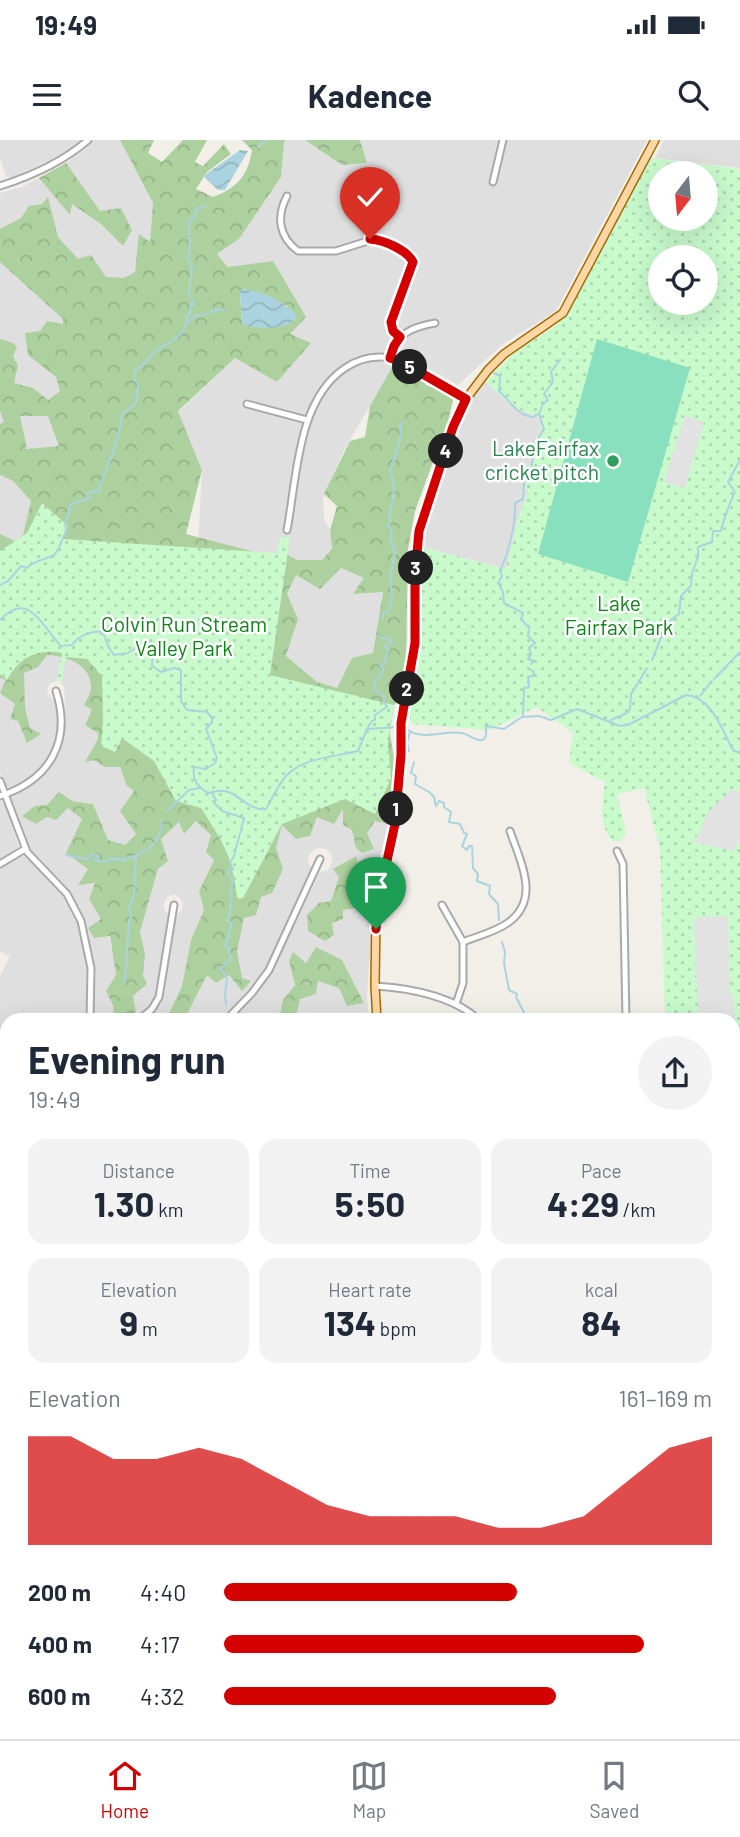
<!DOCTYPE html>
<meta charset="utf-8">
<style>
:root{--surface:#fff;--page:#f2f2f3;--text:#1f2937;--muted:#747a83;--line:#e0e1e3;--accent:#d40000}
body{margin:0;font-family:Barlow,sans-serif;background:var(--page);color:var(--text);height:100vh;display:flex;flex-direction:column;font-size:26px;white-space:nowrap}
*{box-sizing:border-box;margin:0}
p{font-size:23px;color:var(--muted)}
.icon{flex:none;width:38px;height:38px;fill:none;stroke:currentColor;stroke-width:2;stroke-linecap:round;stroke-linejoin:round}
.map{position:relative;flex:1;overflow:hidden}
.panel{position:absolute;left:0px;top:873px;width:740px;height:726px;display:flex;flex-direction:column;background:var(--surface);border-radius:21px 21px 0 0;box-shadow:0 7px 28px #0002}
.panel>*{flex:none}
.needle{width:46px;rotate:196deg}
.fabs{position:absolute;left:648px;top:21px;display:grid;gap:14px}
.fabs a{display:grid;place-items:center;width:70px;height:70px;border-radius:50%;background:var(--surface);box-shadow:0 7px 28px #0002;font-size:35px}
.pin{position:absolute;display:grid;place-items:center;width:60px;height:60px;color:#fff;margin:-72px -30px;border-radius:50% 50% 50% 0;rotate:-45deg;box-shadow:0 0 7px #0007}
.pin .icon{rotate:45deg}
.km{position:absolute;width:35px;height:35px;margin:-18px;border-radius:50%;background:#222;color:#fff;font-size:19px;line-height:35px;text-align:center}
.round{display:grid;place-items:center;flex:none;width:74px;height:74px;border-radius:37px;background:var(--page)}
.headline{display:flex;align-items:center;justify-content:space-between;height:119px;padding:0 28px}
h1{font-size:38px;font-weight:700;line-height:52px}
.stats{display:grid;grid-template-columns:repeat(3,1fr);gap:10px;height:119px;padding:7px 28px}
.stats div{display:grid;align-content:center;border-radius:18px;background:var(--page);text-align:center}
.stats b{font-size:35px;font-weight:700}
.stats small{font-size:19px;font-weight:400}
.stats p{font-size:19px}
.chart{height:196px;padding:14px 28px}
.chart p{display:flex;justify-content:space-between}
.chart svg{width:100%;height:126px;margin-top:7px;fill:var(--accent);opacity:.7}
ul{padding:0 28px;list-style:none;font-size:23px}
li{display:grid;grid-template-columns:112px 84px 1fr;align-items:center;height:52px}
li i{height:18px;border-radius:9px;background:var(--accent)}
.status{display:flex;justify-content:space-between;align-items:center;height:49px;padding:0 35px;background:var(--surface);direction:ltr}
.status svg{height:19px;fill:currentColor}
header{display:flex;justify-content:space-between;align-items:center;height:91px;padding:0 28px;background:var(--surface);font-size:32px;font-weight:700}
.tabs{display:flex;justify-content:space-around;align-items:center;height:98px;border-top:2px solid var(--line);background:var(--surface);font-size:19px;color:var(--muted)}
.tabs a{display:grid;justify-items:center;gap:4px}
.tabs .current{color:var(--accent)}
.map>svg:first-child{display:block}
.residential{fill:#e0dfdf}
.forest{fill:url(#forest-crowns);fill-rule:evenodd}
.wetland{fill:url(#wetland-marsh)}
.park{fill:url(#park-dots);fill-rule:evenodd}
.pitch{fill:#88e0be}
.parking{fill:#e2e2e2}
.water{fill:url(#water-waves)}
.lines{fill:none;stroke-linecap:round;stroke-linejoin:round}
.stream{stroke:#aad3df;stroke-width:2}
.minor-casing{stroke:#a9a9a9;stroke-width:9}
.major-casing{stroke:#a06b00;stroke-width:10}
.highway-casing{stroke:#dc2a67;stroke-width:11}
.minor{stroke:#fff;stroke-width:5}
.major{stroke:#fcd6a4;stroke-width:7}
.highway{stroke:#e892a2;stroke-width:8}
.route-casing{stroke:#fff;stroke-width:14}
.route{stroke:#d40000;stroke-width:9}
.leisure-dot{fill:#2e9e5b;stroke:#fff;stroke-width:2.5}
.labels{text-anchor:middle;stroke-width:5;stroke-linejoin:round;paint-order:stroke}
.leisure-label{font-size:21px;fill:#27864d;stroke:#fff;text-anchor:end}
.park-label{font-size:21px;fill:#0c8416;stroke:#fff}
</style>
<div class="status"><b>19:49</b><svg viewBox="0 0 49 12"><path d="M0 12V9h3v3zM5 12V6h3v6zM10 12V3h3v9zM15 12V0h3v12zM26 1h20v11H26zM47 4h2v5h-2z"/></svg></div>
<header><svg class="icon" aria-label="menu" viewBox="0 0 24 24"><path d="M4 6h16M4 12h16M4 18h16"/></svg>Kadence<svg class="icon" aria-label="search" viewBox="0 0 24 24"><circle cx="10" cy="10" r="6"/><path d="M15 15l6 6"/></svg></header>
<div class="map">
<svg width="740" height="1599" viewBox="0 0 740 1599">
<defs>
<pattern id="forest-crowns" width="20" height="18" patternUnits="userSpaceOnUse" patternTransform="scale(1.75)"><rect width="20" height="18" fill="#add19e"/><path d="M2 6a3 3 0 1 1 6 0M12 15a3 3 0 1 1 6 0" fill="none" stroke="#95b388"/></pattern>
<pattern id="wetland-marsh" width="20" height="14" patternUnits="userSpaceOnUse" patternTransform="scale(1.75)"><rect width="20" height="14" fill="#c6e0d4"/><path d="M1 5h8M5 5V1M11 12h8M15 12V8" fill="none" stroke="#aac0b6"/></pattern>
<pattern id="park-dots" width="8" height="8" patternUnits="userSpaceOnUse" patternTransform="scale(1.75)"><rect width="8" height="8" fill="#c8facc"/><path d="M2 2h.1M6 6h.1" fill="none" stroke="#acd6af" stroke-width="1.8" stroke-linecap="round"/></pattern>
<pattern id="water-waves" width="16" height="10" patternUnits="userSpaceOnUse" patternTransform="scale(1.75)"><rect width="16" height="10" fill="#aad3df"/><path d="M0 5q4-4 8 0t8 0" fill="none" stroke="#92b5bf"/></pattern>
</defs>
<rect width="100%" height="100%" fill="#f2efe9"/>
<g class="residential">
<path d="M0 0H82L74 7 48 21 11 38 6 36 0 18Z"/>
<path d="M93 0H120L153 63 150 103 140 95 126 191 59 306 27 309 0 297V53L22 47 66 23 86 9Z"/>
<path d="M287 0H305L342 25 367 23 360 0H647L556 171 503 204 458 245 401 213 344 310 323 358 324 379 330 390 332 409 322 420H296L286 414 290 398 281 396 277 413 198 408 202 330 178 272 235 218 311 204 290 194 217 114 239 99 281 37 284 2Z"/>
<path d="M664 0H740V28L655 18Z"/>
<path d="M479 241 486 242 514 268 543 278 524 348 529 350 518 379 507 429 421 407 417 401 453 287Z"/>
<path d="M0 335 13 341 31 361 23 395 0 411Z"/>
<path d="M341 428 365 438 354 454 383 451 373 514 352 518 337 548 317 543 286 516 298 479 287 454 296 434Z"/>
<path d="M63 513 57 541 50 543 47 549 48 554 57 564 58 570 57 595 51 614 39 631 25 641 12 648 8 647 4 644 0 632V534L26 516Z"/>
<path d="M66 516 87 519 148 643 136 694 125 705 108 700 88 729 95 742 123 855V880L96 879 92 875 94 820 88 792 79 769 67 749 37 722 25 703 10 660 12 654 29 647 40 639 59 613 66 578 64 546 61 542Z"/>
<path d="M345 659 388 684 387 700 373 768 367 856 369 880H237L233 877 261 847 278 820 320 732 328 730 333 721 331 714 326 709 317 708 309 715 308 723 312 729 281 796 264 830 244 856 220 880H184L242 760 282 684Z"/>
<path d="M0 661 4 664 19 706 17 710 0 720Z"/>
<path d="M196 680 211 695 214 720 199 751 204 770 191 800 182 846 166 880H144L161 864 164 854 175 778 182 770 183 763 177 755H172L167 757 164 763V769L169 775 156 855 150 867 140 876 136 872 133 856 145 813 140 792 158 729 161 699 180 681 184 694Z"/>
<path d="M20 716 26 717 62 752 72 768 80 790 87 822 88 845 85 875 82 878 7 880V926L0 953V837L10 816 0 812V728Z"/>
<path d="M0 1105 7 1111V1202L3 1201 0 1195Z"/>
<path d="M0 1212 7 1214V1584L0 1583V1477L5 1471 4 1466 0 1462Z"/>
<path d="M740 1438V1599H725L715 1593 733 1592V1443Z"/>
<path d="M0 1587 7 1589V1592L30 1594 299 1593 291 1599H0Z"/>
<path d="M307 1592H556L560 1599H299Z"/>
</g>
<g class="forest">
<path d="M120 0H154L148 13 162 22 183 0H207L195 22 203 26 224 4 231 14 207 32 196 49 213 57C237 48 248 36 252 10L242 0H287L284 2 281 37 239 99 217 114 228 127 273 121 306 177 290 194 311 203 277 242 235 218 178 271 202 330 186 394 255 412 286 414 296 420H322L332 409 330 390 337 366 324 354 350 301 365 297 370 266 394 224 422 238 426 245 447 252 453 260 448 281 415 371 408 409 406 523 399 560 394 565 390 593 395 625 388 684 375 681 367 693 374 709 362 713 356 708 352 690 343 685V669L334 684 317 677 310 696 296 699 282 685 276 708 283 729 272 753 261 757 256 775 244 778 237 811 242 838 251 841 242 851 229 835 216 843 207 835 184 880H166L182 846 191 800 204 770 199 751 214 720 206 712 211 695 196 681 184 694 179 682 161 699 168 721 158 729 140 792 145 813 143 835 147 844 133 856 136 872 124 879H114L113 865 106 851 116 835 110 796 94 798 88 788 101 779 89 759 95 743 78 745 88 729 66 713 82 679 68 668 56 680 47 677 36 684 22 676 35 666 47 665 59 652 72 661 93 664 108 700 125 705 136 694 120 671 134 651 127 646 120 627H105L94 620 85 622 98 599V593L85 585 92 570 84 565C86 561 90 554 91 549 92 524 66 516 47 515L38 527 24 533 25 568 30 588 41 594 27 603 18 581 10 579 15 564 0 553 6 540 0 538V394L15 401 23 395 31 361 13 341 0 335V284L4 282 0 271V199L13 203 17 207 13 217 18 225 14 243 33 248 48 260 60 251 56 237 28 215 25 193 40 191 47 181 63 184V179L0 122V89L21 78 29 66 42 64 48 57 58 97 78 119 91 115 106 137 124 138 135 132 139 94 150 102 153 63ZM242 149 250 150 288 166 279 187 244 185 242 182 240 152ZM20 276H48L59 306 27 309ZM341 428 364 438 353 454 383 452 373 513 352 518 337 548 317 542 286 516 298 479 287 454 296 435 320 449Z"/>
<path d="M305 0H360L367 23 342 25Z"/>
<path d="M66 23 100 71 121 68 132 90 123 106 101 84 72 64 70 75 39 38Z"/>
<path d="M356 716 359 728 347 739 360 748 376 743 369 777 356 768 343 770V779L332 783 334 795 325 801 308 791 307 775 319 763 331 761 339 737 333 729Z"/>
<path d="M316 807 342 820 364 863 347 866 339 848 318 841 316 854 300 859 297 872 291 880H279L283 860 295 845 289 821 293 812 306 823Z"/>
<path d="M0 1262 7 1271V1412L0 1398Z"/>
<path d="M134 1592H267L268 1599H126Z"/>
</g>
<path class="wetland" d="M616 1592 699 1593 702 1598 610 1599Z"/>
<g class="park">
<path d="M651 18 740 29V944H733V963V880H665L660 709 644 648 617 654 626 693 621 701H612C598 684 602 662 605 642L569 623 573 593 537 567 489 590 411 584 409 568H411L421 509 419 508 421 407 506 429 518 379 529 350 524 348 543 278 514 268 486 242 514 213 555 186 568 174ZM660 33H705V79H660ZM660 117H705V163H660Z"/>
<path d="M42 363 68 386 63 399 277 413 281 396 290 397 270 535 394 565 388 602 391 638 375 674 345 659 282 684 242 760 237 757C232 714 223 703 201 668L176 661 154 621 122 598 115 612 101 606 103 581 102 536 87 519 66 517 61 542 57 541 62 513C38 508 19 517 7 540L0 534V411L27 393Z"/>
</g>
<path class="pitch" d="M597 199 690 228 628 442 538 414Z"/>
<g class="parking">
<path d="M685 276 704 282 685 348 664 342Z"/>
<path d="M733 648 740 653V699L734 711 694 702 709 671Z"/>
<path d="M728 776 730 851 734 859 736 929H733V880H698L694 781 698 777Z"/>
</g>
<g class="water">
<path d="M240 10 248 11 225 50H218L205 38V35Z"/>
<path d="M242 149C262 151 285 161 297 177 286 192 260 188 244 185L242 182 240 152Z"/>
</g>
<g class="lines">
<g class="stream">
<path d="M258 7 266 0"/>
<path d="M188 182 196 175C205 178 214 167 224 170"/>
<path d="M494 233 500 236 499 251C509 260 518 276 533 277L538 274"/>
<path d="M0 445 8 441 21 426 27 428C33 420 50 419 55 414 61 406 63 396 67 389L65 385 71 364 90 358 88 353 99 351C100 341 103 341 106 331 112 312 121 294 122 274 141 260 136 264 138 244L134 239 136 230C145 224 149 217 156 211 170 200 187 198 187 176L191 172 190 164 194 165 189 152 192 127 187 117 190 111 189 82 194 77 196 69 205 66"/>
<path d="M0 480C29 449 42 487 61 506L72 505C78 496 92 490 103 492L109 508 114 515 128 513 144 502 153 504 152 526 161 532 174 528 181 530V561L187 570 207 572 212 578V582L206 589 217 618 215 623 206 629 194 627C192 640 197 646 208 653 214 652 219 650 225 651 241 655 249 671 266 669 272 659 278 645 286 636 304 617 335 617 358 611L367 589 400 587"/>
<path d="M383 480V473L387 472 391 465 390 460 393 455 390 444 395 409 391 405 392 390 388 386 391 381 389 375C393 362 397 343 390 332 395 315 403 299 400 282"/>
<path d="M652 520C659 505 664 482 679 474L681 456 691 446 692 433 698 417V407L712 402 713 391H721C721 387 732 357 735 352L728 342 740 320"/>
<path d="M531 524 534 521 528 519 531 514 529 508 535 503 528 496 529 488 521 479 523 473 504 463 503 452 498 443 502 436 500 431C509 412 516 383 515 363L523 359 524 343 531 328 536 302 544 289 539 274 543 264 548 260 544 254 553 242 551 232 560 220"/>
<path d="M714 539 740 512"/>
<path d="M700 556 712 541"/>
<path d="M523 576 524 548 529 547 528 537 533 536 534 532 531 530"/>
<path d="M611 580 627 573 630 569 631 554 647 528"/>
<path d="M368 587 372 581 375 580V575L387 567 383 560 385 557 375 550V543L383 530 380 524 384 525 387 521 385 519 389 510 385 507 392 502 386 498 382 499 379 495"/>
<path d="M405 588C422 602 442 590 462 593 471 595 474 601 483 600L486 596V586L504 589 522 577 539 576 551 580 577 569 620 586 628 585 686 555C712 557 722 590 733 610L740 613"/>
<path d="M409 611 407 603 410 592"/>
<path d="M414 622 411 633 416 636 415 644 429 652 434 657 436 666 439 661 444 663V667L451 672 449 682 460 684 464 693 467 694 462 706 467 710 469 706H472L473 728 478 734 477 741 490 746 489 754 498 764 499 780"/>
<path d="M212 653 216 660 214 663 222 671 244 678 234 716 230 723 233 729 227 731 233 742C229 755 232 769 228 781L232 783 225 806 229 808 231 818 221 829 227 838 225 855 226 864"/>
<path d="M167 671 189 650 199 648"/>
<path d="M66 715 86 719 91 718V714L99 716 95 719 97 721 106 722 112 718 116 720 117 718 123 721 128 717 131 718C150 709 161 702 162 680"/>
<path d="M502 802 505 812 504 823 509 850 517 854 516 857 528 880"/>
<path d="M125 842 129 781 131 777 129 768 134 755 136 716"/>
<path d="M0 1286 7 1293"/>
<path d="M135 1599 137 1592"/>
<path d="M252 1599 256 1592"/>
</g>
<defs>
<g id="minor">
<path d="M493 42 503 0"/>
<path d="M0 46C31 36 63 22 88 0"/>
<path d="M287 56C276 77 279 97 298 111H336L374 99 410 116 413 125 391 182 393 191 400 197"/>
<path d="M390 218C397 193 412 187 435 183"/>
<path d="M247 264 307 280"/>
<path d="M287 390C297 338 297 260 345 228 358 219 374 215 391 218 411 222 449 247 466 259"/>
<path d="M0 641 27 712 67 754 81 781 91 828 90 880"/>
<path d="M0 656C50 640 72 601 56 551"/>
<path d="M617 711 623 724 626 880"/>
<path d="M0 724 25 709"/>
<path d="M442 765 463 802V843L456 864"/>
<path d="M463 802C477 796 496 792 509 782 541 758 520 721 510 691"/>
<path d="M375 846C409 848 453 856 479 880"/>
<path d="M139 880 152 869 159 857 174 765"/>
<path d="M226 880 252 853 269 830 320 719"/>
<path d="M7 934 3 963 7 989"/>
<path d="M733 969H738L740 1092"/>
<path d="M0 1009 7 1006"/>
<path d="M0 1201 4 1207"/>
<path d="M733 1226H740"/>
<path d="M733 1493 740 1498"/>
<path d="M0 1507 7 1513"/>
<path d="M733 1547 740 1550"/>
<path d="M0 1584 7 1586"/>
<path d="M462 1592 472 1599"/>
<path d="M412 1599 420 1592"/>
</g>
<g id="major">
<path d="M377 880 375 846 376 776 395 684 400 640 401 583 415 496 417 401 424 372 453 287 466 259 488 230 504 214 563 173 655 0"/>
<path d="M733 1318 740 1320"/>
<path d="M733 1326 740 1327"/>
<path d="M295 1599 303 1592"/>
</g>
<g id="highway">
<path d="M0 1084 7 1090"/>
<path d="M0 1097 7 1103"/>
<path d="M565 1592 569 1599"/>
<path d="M575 1592 579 1599"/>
</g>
</defs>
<use href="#minor" class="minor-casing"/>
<use href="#major" class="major-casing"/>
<use href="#highway" class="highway-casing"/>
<use href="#minor" class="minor"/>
<use href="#major" class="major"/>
<use href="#highway" class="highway"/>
</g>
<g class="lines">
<defs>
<path id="route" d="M370 99C384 100 407 110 413 122L391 182 393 191 400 197 394 206 390 218 402 222 466 259 453 287 419 391 415 436V503L401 583V615L395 684 378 762 376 789"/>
</defs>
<use href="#route" class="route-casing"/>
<use href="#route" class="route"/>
</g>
<circle class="leisure-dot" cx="613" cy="321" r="7"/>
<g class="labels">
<g class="leisure-label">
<text x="599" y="316">LakeFairfax<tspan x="599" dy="24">cricket pitch</tspan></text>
</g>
<g class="park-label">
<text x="619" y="471">Lake<tspan x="619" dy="24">Fairfax Park</tspan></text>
<text x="184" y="492">Colvin Run Stream<tspan x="184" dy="24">Valley Park</tspan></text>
</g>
</g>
</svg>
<div class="fabs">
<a><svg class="needle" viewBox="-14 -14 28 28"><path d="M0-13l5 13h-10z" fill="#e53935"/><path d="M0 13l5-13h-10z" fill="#747a83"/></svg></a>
<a><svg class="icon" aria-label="locate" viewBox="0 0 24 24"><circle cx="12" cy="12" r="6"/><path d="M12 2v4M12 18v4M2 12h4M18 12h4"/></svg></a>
</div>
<div class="pin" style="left:376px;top:789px;background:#1e9e55"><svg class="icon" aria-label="arrive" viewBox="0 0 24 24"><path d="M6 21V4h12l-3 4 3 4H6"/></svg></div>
<div class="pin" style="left:370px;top:99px;background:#d93025"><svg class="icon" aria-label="check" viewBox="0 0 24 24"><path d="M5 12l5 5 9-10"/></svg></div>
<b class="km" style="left:396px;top:669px">1</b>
<b class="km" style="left:407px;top:549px">2</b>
<b class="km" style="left:416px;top:428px">3</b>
<b class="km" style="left:446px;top:311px">4</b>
<b class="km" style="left:410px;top:227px">5</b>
<section class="panel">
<div class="headline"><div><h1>Evening run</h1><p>19:49</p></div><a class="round"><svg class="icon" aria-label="share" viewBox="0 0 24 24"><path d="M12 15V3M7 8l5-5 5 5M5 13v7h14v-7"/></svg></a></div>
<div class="stats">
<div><p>Distance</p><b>1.30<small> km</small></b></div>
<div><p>Time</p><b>5:50</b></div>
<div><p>Pace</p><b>4:29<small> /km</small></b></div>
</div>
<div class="stats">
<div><p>Elevation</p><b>9<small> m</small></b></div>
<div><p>Heart rate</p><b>134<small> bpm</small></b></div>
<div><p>kcal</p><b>84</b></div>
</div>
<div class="chart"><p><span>Elevation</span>161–169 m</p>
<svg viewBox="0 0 160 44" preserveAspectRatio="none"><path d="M0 44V6L10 6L20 14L30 14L40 10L50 14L60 22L70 30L80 34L90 34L100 34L110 38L120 38L130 34L140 22L150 10L160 6V44z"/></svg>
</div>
<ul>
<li><b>200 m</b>4:40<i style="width:60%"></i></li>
<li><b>400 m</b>4:17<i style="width:86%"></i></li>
<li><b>600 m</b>4:32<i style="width:68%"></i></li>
</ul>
</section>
</div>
<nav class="tabs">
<a class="current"><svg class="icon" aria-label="home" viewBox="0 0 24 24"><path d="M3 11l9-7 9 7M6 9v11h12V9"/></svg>Home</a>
<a><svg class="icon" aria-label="map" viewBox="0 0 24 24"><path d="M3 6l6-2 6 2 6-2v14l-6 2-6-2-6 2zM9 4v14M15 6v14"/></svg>Map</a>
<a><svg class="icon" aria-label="saved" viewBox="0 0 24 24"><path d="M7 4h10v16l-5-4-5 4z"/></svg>Saved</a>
</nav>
